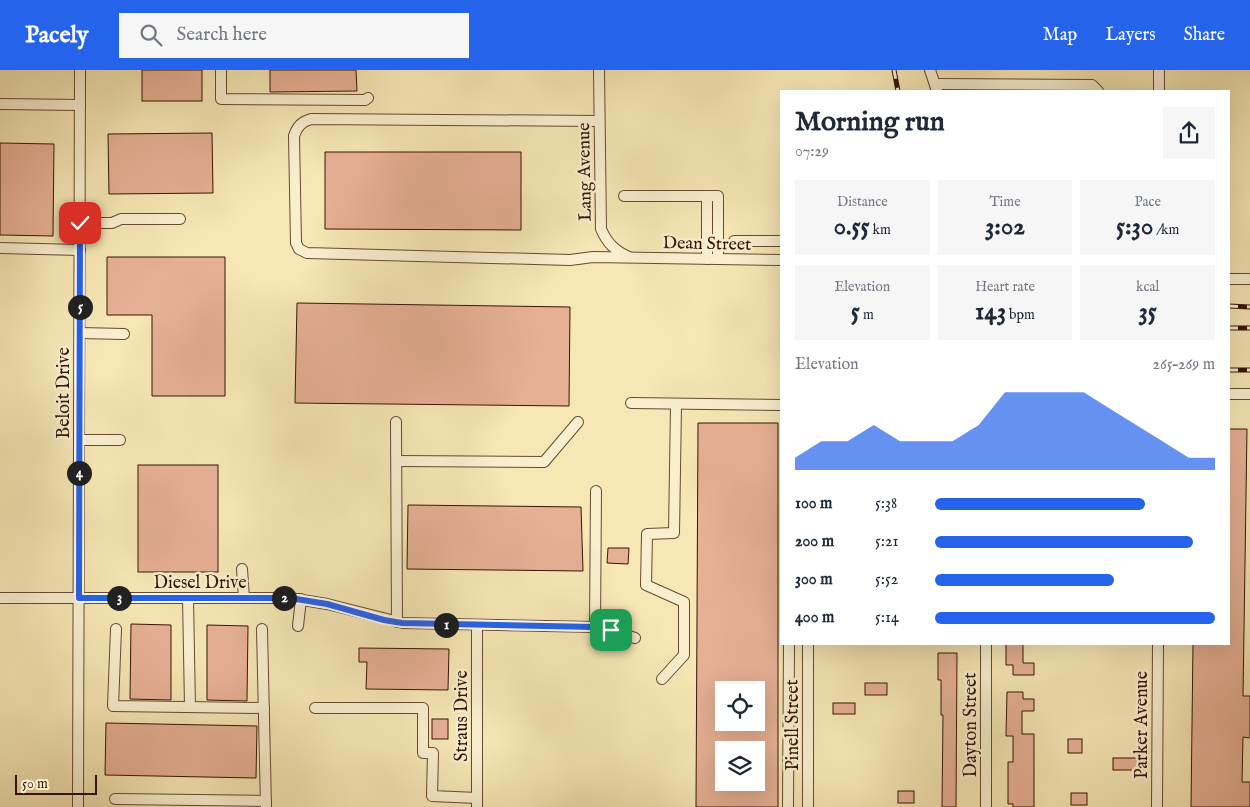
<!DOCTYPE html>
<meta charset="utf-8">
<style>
:root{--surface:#fff;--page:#f6f6f7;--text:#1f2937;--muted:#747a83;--accent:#2563eb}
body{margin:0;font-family:"IM FELL English",serif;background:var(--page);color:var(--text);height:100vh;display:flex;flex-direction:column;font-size:19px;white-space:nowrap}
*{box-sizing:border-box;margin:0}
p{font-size:16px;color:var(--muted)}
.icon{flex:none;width:28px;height:28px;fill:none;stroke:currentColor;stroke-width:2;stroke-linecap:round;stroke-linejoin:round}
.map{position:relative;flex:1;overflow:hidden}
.sheet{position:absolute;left:780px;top:20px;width:450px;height:555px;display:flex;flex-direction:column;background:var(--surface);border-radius:0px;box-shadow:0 5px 20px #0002}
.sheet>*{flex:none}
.controls{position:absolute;left:715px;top:611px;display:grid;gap:10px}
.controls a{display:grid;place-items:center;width:50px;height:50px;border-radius:0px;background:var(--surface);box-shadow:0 5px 20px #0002;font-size:25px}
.scale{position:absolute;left:15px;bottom:12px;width:82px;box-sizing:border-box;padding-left:5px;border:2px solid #361505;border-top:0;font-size:14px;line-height:18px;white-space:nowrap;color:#361505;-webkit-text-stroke:4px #f9efcf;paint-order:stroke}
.pin{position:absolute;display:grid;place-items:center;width:42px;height:42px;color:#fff;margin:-21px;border-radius:10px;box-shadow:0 2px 8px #0006}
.km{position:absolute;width:25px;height:25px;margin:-12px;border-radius:50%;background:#222;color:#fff;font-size:14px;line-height:25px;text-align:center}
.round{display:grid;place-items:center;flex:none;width:52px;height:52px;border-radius:0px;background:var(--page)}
.summary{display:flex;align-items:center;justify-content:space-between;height:85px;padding:0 15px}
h1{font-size:28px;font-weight:700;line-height:38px}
.metrics{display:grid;grid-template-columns:repeat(3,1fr);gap:8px;height:85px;padding:5px 15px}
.metrics div{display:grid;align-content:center;border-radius:0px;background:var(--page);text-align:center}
.metrics b{font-size:25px;font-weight:700}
.metrics small{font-size:14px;font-weight:400}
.metrics p{font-size:14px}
.chart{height:140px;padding:10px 15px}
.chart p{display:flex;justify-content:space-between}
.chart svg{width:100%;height:90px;margin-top:5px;fill:var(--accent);opacity:.7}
ul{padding:0 15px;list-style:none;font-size:16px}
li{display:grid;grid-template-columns:80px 60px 1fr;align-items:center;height:38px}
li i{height:12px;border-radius:6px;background:var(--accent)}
header{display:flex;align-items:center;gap:30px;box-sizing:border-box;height:70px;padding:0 25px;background:var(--accent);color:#fff}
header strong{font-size:24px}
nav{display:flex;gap:28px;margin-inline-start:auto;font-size:18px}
.search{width:350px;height:45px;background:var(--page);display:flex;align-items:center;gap:12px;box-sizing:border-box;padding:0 18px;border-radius:0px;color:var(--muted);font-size:19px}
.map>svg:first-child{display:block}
.building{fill:#e6b094;stroke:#361505;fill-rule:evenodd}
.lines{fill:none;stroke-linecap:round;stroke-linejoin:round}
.minor-casing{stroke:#664a31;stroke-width:12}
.minor{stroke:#f9efcf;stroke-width:10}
.rail-casing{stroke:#361505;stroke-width:5}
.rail{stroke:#f9efcf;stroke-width:3;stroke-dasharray:9;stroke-linecap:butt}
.route-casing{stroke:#fff;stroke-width:10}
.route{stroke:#2563eb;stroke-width:6}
.labels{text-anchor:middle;stroke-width:5;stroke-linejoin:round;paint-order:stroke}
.street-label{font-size:18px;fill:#361505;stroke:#f9efcf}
</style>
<header>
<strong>Pacely</strong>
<div class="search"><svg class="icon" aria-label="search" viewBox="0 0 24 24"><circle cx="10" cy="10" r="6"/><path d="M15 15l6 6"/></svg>Search here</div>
<nav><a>Map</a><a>Layers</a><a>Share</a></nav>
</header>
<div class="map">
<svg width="1250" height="737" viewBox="0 0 1250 737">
<rect width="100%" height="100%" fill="#f6e7b5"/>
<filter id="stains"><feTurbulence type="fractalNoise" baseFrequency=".004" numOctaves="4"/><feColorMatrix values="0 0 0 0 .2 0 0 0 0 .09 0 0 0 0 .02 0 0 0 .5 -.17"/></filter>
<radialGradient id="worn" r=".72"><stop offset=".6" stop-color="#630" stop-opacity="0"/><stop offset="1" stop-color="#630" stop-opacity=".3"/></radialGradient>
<g class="building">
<rect x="142" y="0" width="60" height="31"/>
<path d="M270 0H356L357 21 270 22Z"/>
<path d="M212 63 213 123 109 124 108 64Z"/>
<path d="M0 73 54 74 53 166 0 165Z"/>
<path d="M325 82H521V160L325 159Z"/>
<path d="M107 187H225V326H152V245H107Z"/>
<path d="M297 233 570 237 569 336 295 333Z"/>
<path d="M698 353H778V737H696ZM724 620H756V652H724ZM724 680H756V712H724Z"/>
<path d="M1229 359H1247L1243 626H1250V668L1243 667 1242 712H1250V737H1191L1193 574H1229Z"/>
<rect x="138" y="395" width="80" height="107"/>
<path d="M408 435 581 437 583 501 407 499Z"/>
<path d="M608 478H629L628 494 607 493Z"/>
<path d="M131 554 171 555V630L130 629Z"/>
<path d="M207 555 248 556 247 631 207 630Z"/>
<path d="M1006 574H1023V593H1034V605H1013V595H1006Z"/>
<path d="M359 578 449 579 448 620 366 619 367 592H359Z"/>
<path d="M938 583H957L956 737H942L943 645H941V610H938Z"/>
<rect x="865" y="613" width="22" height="12"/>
<path d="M1007 622H1023V629H1034V641H1022V664H1034V737H1013V734H1008V692H1013V666H1006Z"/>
<rect x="833" y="633" width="22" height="11"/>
<rect x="432" y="649" width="16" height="20"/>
<path d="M106 653 257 656 256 708 105 705Z"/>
<rect x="1068" y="669" width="14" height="14"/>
<rect x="1113" y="688" width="25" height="12"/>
<rect x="898" y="721" width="16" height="12"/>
<rect x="1071" y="723" width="16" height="12"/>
</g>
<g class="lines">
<defs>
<g id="minor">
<path d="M221 0V29L365 30 368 28"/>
<path d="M599 0 601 159C607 173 615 181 629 187"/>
<path d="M930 0 937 21"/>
<path d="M935 14 1092 15 1098 21"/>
<path d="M1159 21V0"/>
<path d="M0 34 80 35"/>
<path d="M599 51 311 49C301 52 297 57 294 66L296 173 299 179 307 183 570 190 593 187 781 190"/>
<path d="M624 126H718V189"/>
<path d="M80 153H112L121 149H180"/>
<path d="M734 171H781"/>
<path d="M0 178 80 180"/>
<path d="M707 189V126"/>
<path d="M1229 209H1250"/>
<path d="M80 263 124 264"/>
<path d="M1229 324H1250"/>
<path d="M631 333 781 335"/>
<path d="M396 352 397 552"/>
<path d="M79 370H120"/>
<path d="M397 391 544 392 578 352"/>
<path d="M242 499 244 528"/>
<path d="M0 528H290L327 534 403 553 595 557 611 560 635 568"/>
<path d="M188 528 190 637"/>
<path d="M298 556 301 529"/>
<path d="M595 557 596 421"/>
<path d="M116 559 113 636 264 638"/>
<path d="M262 559 266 737"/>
<path d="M808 574V737"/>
<path d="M662 609 684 585V532L646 515 647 464 674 463 676 335"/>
<path d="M315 638H423V683H433L432 726 477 728"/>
<path d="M115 729 266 731"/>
<path d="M78 737 80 0"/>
<path d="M477 737V555"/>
<path d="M788 737 789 574"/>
<path d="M986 737V574"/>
<path d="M1157 737 1158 574"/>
</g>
</defs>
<use href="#minor" class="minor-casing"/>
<use href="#minor" class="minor"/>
<defs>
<g id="rail">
<path d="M894 0 898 21"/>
<path d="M1229 236 1250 237"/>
<path d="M1229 258H1250"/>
<path d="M1229 300H1250"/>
</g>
</defs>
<use href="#rail" class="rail-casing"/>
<use href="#rail" class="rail"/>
</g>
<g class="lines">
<defs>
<path id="route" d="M80 153 79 528H290L327 534 384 550 402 553 595 557 611 560"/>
</defs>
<use href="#route" class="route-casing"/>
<use href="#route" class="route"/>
</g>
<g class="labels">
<g class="street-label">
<text transform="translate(584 102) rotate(-91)" y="6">Lang Avenue</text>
<text transform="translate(707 173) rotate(1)" y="6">Dean Street</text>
<text transform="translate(63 323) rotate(-90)" y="6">Beloit Drive</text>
<text x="200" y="518">Diesel Drive</text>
<text transform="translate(461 646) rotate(-90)" y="6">Straus Drive</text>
<text transform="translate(792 655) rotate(-90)" y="6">Pinell Street</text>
<text transform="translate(970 655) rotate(-90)" y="6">Dayton Street</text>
<text transform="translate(1141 655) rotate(-90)" y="6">Parker Avenue</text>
</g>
</g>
<rect width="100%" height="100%" filter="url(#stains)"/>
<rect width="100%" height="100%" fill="url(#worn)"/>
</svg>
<div class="controls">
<a><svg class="icon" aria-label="locate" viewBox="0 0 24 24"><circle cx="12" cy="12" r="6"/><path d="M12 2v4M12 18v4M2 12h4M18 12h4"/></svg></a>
<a><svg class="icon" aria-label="layers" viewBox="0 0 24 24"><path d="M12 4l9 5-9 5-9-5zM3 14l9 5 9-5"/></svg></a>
</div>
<div class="scale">50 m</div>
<div class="pin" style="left:611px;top:560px;background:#1e9e55"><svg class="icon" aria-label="arrive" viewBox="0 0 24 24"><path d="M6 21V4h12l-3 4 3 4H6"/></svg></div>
<div class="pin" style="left:80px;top:153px;background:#d93025"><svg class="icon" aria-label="check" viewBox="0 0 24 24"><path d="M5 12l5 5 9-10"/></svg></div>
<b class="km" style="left:446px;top:555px">1</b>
<b class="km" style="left:284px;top:528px">2</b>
<b class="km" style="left:119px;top:528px">3</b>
<b class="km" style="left:79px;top:403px">4</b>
<b class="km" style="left:80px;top:237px">5</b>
<section class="sheet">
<div class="summary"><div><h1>Morning run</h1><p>07:29</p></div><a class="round"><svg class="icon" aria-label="share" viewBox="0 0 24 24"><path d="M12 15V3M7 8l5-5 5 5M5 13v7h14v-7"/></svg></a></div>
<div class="metrics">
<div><p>Distance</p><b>0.55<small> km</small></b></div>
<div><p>Time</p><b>3:02</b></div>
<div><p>Pace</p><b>5:30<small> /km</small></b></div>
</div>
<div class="metrics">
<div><p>Elevation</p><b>5<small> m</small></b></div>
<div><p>Heart rate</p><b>143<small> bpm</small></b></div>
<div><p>kcal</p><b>35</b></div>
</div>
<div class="chart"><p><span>Elevation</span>265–269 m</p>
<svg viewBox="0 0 160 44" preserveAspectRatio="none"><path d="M0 44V38L10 30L20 30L30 22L40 30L50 30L60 30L70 22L80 6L90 6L100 6L110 6L120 14L130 22L140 30L150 38L160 38V44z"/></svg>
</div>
<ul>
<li><b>100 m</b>5:38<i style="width:75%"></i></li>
<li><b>200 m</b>5:21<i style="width:92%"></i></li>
<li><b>300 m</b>5:52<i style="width:64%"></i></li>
<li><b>400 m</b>5:14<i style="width:100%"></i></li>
</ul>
</section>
</div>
